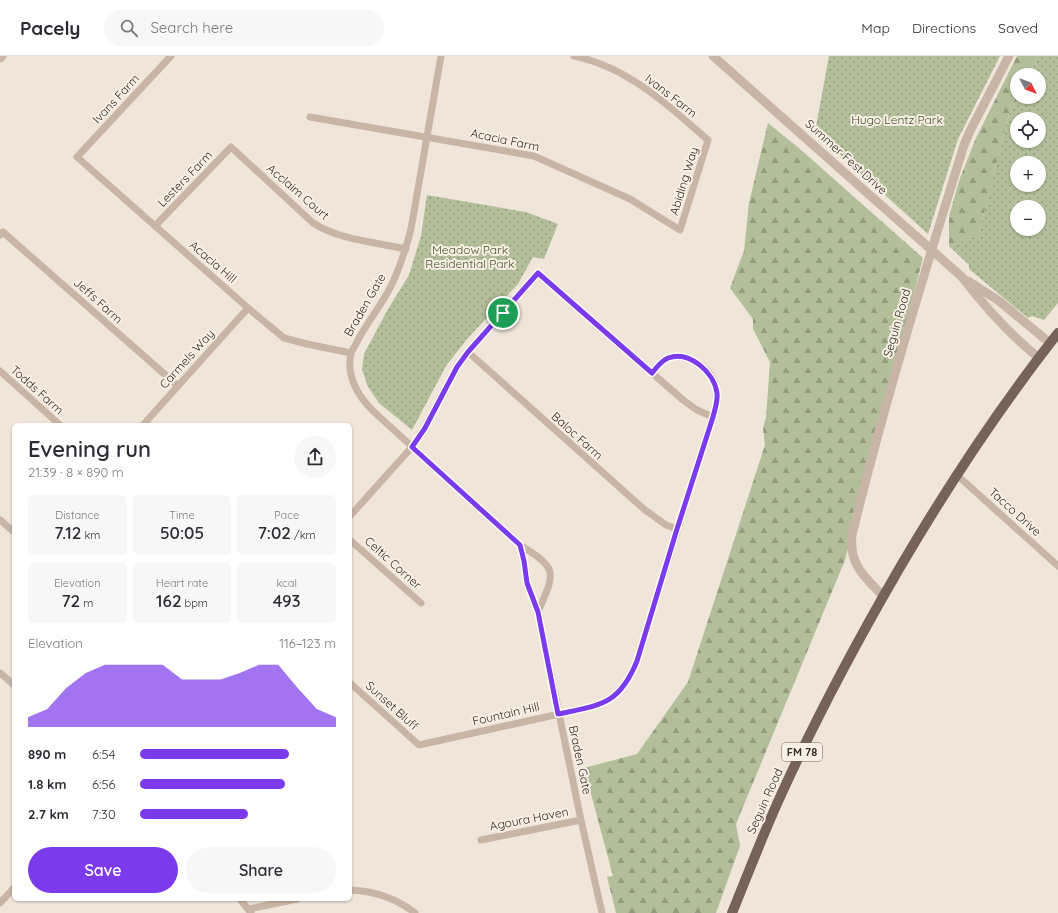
<!DOCTYPE html>
<meta charset="utf-8">
<style>
:root{--surface:#fff;--page:#f7f7f7;--text:#2b2b33;--muted:#7c7c81;--line:#e1e1e2;--accent:#7c3aed}
body{margin:0;font-family:Quicksand,sans-serif;background:var(--page);color:var(--text);height:100vh;display:flex;flex-direction:column;font-size:15px;white-space:nowrap}
*{box-sizing:border-box;margin:0}
p{font-size:13px;color:var(--muted)}
.icon{flex:none;width:22px;height:22px;fill:none;stroke:currentColor;stroke-width:2;stroke-linecap:round;stroke-linejoin:round}
.map{position:relative;flex:1;overflow:hidden}
.details{position:absolute;left:12px;top:367px;width:340px;height:478px;display:flex;flex-direction:column;background:var(--surface);border-radius:6px;box-shadow:0 1px 3px #0004}
.details>*{flex:none}
.needle{width:26px;rotate:132deg}
.tools{position:absolute;left:1010px;top:12px;display:grid;gap:8px}
.tools a{display:grid;place-items:center;width:36px;height:36px;border-radius:50%;background:var(--surface);box-shadow:0 1px 3px #0004;font-size:20px}
.pin{position:absolute;display:grid;place-items:center;width:34px;height:34px;color:#fff;margin:-17px;border:2px solid #fff;border-radius:50%;box-shadow:0 1px 4px #0007}
.round{display:grid;place-items:center;flex:none;width:42px;height:42px;border-radius:21px;background:var(--page)}
.overview{display:flex;align-items:center;justify-content:space-between;height:68px;padding:0 16px}
h1{font-size:22px;font-weight:600;line-height:30px}
.stats{display:grid;grid-template-columns:repeat(3,1fr);gap:6px;height:68px;padding:4px 16px}
.stats div{display:grid;align-content:center;border-radius:6px;background:var(--page);text-align:center}
.stats b{font-size:17px;font-weight:600}
.stats small{font-size:11px;font-weight:400}
.stats p{font-size:11px}
.chart{height:112px;padding:8px 16px}
.chart p{display:flex;justify-content:space-between}
.chart svg{width:100%;height:72px;margin-top:4px;fill:var(--accent);opacity:.7}
.button{display:flex;gap:8px;margin-top:auto;padding:8px 16px}
.button a{flex:1;height:46px;border-radius:24px;background:var(--accent);color:#fff;font-size:16px;font-weight:600;line-height:46px;text-align:center}
.button a+a{background:var(--page);color:var(--text)}
ul{padding:0 16px;list-style:none;font-size:13px}
li{display:grid;grid-template-columns:64px 48px 1fr;align-items:center;height:30px}
li i{height:10px;border-radius:5px;background:var(--accent)}
header{display:flex;align-items:center;gap:24px;box-sizing:border-box;height:56px;padding:0 20px;background:var(--surface);border-bottom:1px solid var(--line)}
header strong{font-size:19px}
nav{display:flex;gap:22px;margin-inline-start:auto;font-size:14px}
.search{width:280px;height:36px;background:var(--page);display:flex;align-items:center;gap:10px;box-sizing:border-box;padding:0 14px;border-radius:22px;color:var(--muted);font-size:15px}
.map>svg:first-child{display:block}
.grass{fill:url(#grass-dots);fill-rule:evenodd}
.forest{fill:url(#forest-firs)}
.lines{fill:none;stroke-linecap:round;stroke-linejoin:round}
.minor{stroke:#c8b5a6;stroke-width:7}
.tertiary{stroke:#c8b5a6;stroke-width:9}
.primary{stroke:#766258;stroke-width:10}
.route-casing{stroke:#fff;stroke-width:8}
.route{stroke:#7c3aed;stroke-width:5}
.labels{text-anchor:middle;stroke-width:4;stroke-linejoin:round;paint-order:stroke}
.shield{fill:#f8efe5;stroke:#6f6660;stroke-width:1}
.shield-label{font-size:11px;font-weight:bold;fill:#342b27}
.street-label{font-size:12px;fill:#342b27;stroke:#f8efe5}
.park-label{font-size:12px;fill:#44522b;stroke:#f8efe5}
</style>
<header>
<strong>Pacely</strong>
<div class="search"><svg class="icon" aria-label="search" viewBox="0 0 24 24"><circle cx="10" cy="10" r="6"/><path d="M15 15l6 6"/></svg>Search here</div>
<nav><a>Map</a><a>Directions</a><a>Saved</a></nav>
</header>
<div class="map">
<svg width="1058" height="857" viewBox="0 0 1058 857">
<defs>
<pattern id="grass-dots" width="8" height="8" patternUnits="userSpaceOnUse"><rect width="8" height="8" fill="#b3bf9a"/><path d="M2 2h.1M6 6h.1" fill="none" stroke="#929b7e" stroke-width="1.8" stroke-linecap="round"/></pattern>
<pattern id="forest-firs" width="22" height="20" patternUnits="userSpaceOnUse"><rect width="22" height="20" fill="#b3bf9a"/><path d="M5 1l3.5 6h-7zM16 11l3.5 6h-7z" fill="#929b7e"/></pattern>
</defs>
<rect width="100%" height="100%" fill="#f0e5d9"/>
<g class="grass">
<path d="M829 0H1000L958 83 928 178 815 76Z"/>
<path d="M1038 0H1058V247L1044 264 1032 260 1028 262 969 213V209L949 190 978 180 1008 61 1018 41H1039V19H1029ZM1017 63H1039V85H1017ZM1017 107H1039V129H1017ZM1017 151H1039V173H1017Z"/>
<path d="M427 139 526 156 558 168 544 203 533 201 518 228 467 283 446 310 412 374 379 347 368 331 362 313 364 298 388 253 409 219 421 180Z"/>
</g>
<g class="forest">
<path d="M1017 0H1038L1029 19H1017V41H1018L1008 61 978 181 949 190V160L960 122 976 82Z"/>
<path d="M768 67 800 93 923 202 845 504 736 768 740 790 716 857H616L607 821 613 820 584 712 637 698 688 626 765 389 763 372 766 361 770 306 753 273V263L730 232 744 195 749 147Z"/>
</g>
<g class="lines">
<g class="minor">
<path d="M171 0 77 101 248 252 284 282 307 288 351 297"/>
<path d="M441 0 411 173C406 192 400 211 392 228 382 249 367 266 357 286 355 290 352 294 351 297 346 320 358 340 373 355L520 489C559 513 555 516 538 556"/>
<path d="M310 61 534 100 630 143 680 174 708 84C668 49 628 11 574 0"/>
<path d="M155 170 231 91 313 167C339 184 375 186 406 193"/>
<path d="M0 179 3 176 178 330"/>
<path d="M468 296 645 454 666 469 677 473"/>
<path d="M0 315 60 369"/>
<path d="M143 369 248 252"/>
<path d="M957 419 1058 510"/>
<path d="M350 460 412 391 425 371 457 311 468 296 538 217 683 344 697 354 713 361"/>
<path d="M0 464 14 476"/>
<path d="M350 484 421 547"/>
<path d="M520 489 524 505 527 527 538 556 581 764 602 857"/>
<path d="M0 617 14 629"/>
<path d="M350 627 419 689 591 651C618 642 626 631 637 605L717 346C717 338 716 331 713 324 707 308 684 297 668 302 662 304 656 312 652 317"/>
<path d="M481 784 581 764"/>
<path d="M350 834C374 835 396 842 415 857"/>
<path d="M240 843 251 857"/>
<path d="M0 847 14 832"/>
<path d="M249 853 297 843"/>
</g>
<g class="tertiary">
<path d="M713 0 962 221C985 251 1009 278 1039 302"/>
<path d="M0 2 2 0"/>
<path d="M968 225 999 245 1050 287"/>
<path d="M883 540C864 520 849 509 852 479 884 348 924 218 964 89L970 75 1009 0"/>
</g>
<path class="primary" d="M732 857C748 818 763 778 781 739 816 662 856 587 899 513 947 431 999 352 1058 277"/>
</g>
<g class="lines">
<defs>
<path id="route" d="M538 217 652 317C656 312 661 305 668 302 689 294 714 316 717 337 718 345 715 353 713 361L677 473 637 605C619 649 601 649 558 658L538 556 527 527 524 505 520 489 412 391 425 372 457 311 468 296Z"/>
</defs>
<use href="#route" class="route-casing"/>
<use href="#route" class="route"/>
</g>
<g class="labels">
<rect class="shield" x="782" y="687" width="40" height="18" rx="3"/>
<g class="shield-label">
<text x="802" y="700">FM 78</text>
</g>
<g class="street-label">
<text transform="translate(671 40) rotate(38)" y="4">Ivans Farm</text>
<text transform="translate(116 43) rotate(-47)" y="4">Ivans Farm</text>
<text transform="translate(505 84) rotate(12)" y="4">Acacia Farm</text>
<text transform="translate(846 101) rotate(42)" y="4">Summer Fest Drive</text>
<text transform="translate(185 123) rotate(-46)" y="4">Lesters Farm</text>
<text transform="translate(684 125) rotate(-73)" y="4">Abiding Way</text>
<text transform="translate(298 136) rotate(41)" y="4">Acclaim Court</text>
<text transform="translate(213 206) rotate(41)" y="4">Acacia Hill</text>
<text transform="translate(98 245) rotate(42)" y="4">Jeffs Farm</text>
<text transform="translate(365 249) rotate(-60)" y="4">Braden Gate</text>
<text transform="translate(897 267) rotate(-74)" y="4">Seguin Road</text>
<text transform="translate(187 303) rotate(-48)" y="4">Carmels Way</text>
<text transform="translate(37 334) rotate(42)" y="4">Todds Farm</text>
<text transform="translate(577 380) rotate(42)" y="4">Baloc Farm</text>
<text transform="translate(1015 456) rotate(42)" y="4">Tacco Drive</text>
<text transform="translate(393 507) rotate(42)" y="4">Celtic Corner</text>
<text transform="translate(392 650) rotate(42)" y="4">Sunset Bluff</text>
<text transform="translate(506 658) rotate(-13)" y="4">Fountain Hill</text>
<text transform="translate(580 704) rotate(78)" y="4">Braden Gate</text>
<text transform="translate(765 745) rotate(-66)" y="4">Seguin Road</text>
<text transform="translate(529 763) rotate(-11)" y="4">Agoura Haven</text>
</g>
<g class="park-label">
<text x="897" y="68">Hugo Lentz Park</text>
<text x="470" y="198">Meadow Park<tspan x="470" dy="14">Residential Park</tspan></text>
</g>
</g>
</svg>
<div class="tools">
<a><svg class="needle" viewBox="-14 -14 28 28"><path d="M0-13l5 13h-10z" fill="#e53935"/><path d="M0 13l5-13h-10z" fill="#7c7c81"/></svg></a>
<a><svg class="icon" aria-label="locate" viewBox="0 0 24 24"><circle cx="12" cy="12" r="6"/><path d="M12 2v4M12 18v4M2 12h4M18 12h4"/></svg></a>
<a>+</a>
<a>−</a>
</div>
<div class="pin" style="left:503px;top:257px;background:#1e9e55"><svg class="icon" aria-label="arrive" viewBox="0 0 24 24"><path d="M6 21V4h12l-3 4 3 4H6"/></svg></div>
<section class="details">
<div class="overview"><div><h1>Evening run</h1><p>21:39 · 8 × 890 m</p></div><a class="round"><svg class="icon" aria-label="share" viewBox="0 0 24 24"><path d="M12 15V3M7 8l5-5 5 5M5 13v7h14v-7"/></svg></a></div>
<div class="stats">
<div><p>Distance</p><b>7.12<small> km</small></b></div>
<div><p>Time</p><b>50:05</b></div>
<div><p>Pace</p><b>7:02<small> /km</small></b></div>
</div>
<div class="stats">
<div><p>Elevation</p><b>72<small> m</small></b></div>
<div><p>Heart rate</p><b>162<small> bpm</small></b></div>
<div><p>kcal</p><b>493</b></div>
</div>
<div class="chart"><p><span>Elevation</span>116–123 m</p>
<svg viewBox="0 0 160 44" preserveAspectRatio="none"><path d="M0 44V38L10 33L20 20L30 11L40 6L50 6L60 6L70 6L80 15L90 15L100 15L110 11L120 6L130 6L140 20L150 33L160 38V44z"/></svg>
</div>
<ul>
<li><b>890 m</b>6:54<i style="width:76%"></i></li>
<li><b>1.8 km</b>6:56<i style="width:74%"></i></li>
<li><b>2.7 km</b>7:30<i style="width:55%"></i></li>
</ul>
<div class="button"><a>Save</a><a>Share</a></div>
</section>
</div>
